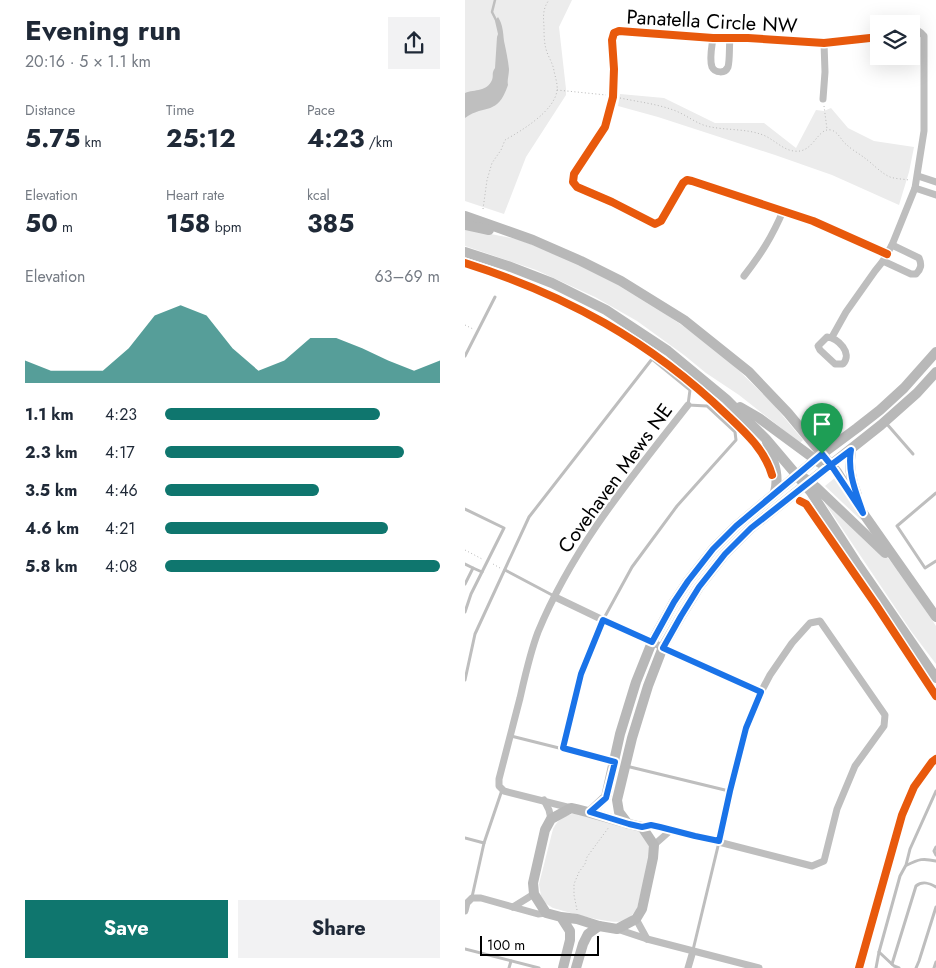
<!DOCTYPE html>
<meta charset="utf-8">
<style>
:root{--surface:#fff;--page:#f2f2f3;--text:#1f2937;--muted:#747a83;--accent:#0f766e}
body{margin:0;font-family:Jost,sans-serif;background:var(--page);color:var(--text);height:100vh;display:flex;flex-direction:column;font-size:19px;white-space:nowrap}
*{box-sizing:border-box;margin:0}
p{font-size:16px;color:var(--muted)}
.icon{flex:none;width:28px;height:28px;fill:none;stroke:currentColor;stroke-width:2;stroke-linecap:round;stroke-linejoin:round}
.map{position:relative;flex:1;overflow:hidden}
.drawer{display:flex;flex-direction:column;background:var(--surface);width:465px}
.drawer>*{flex:none}
.controls{position:absolute;left:405px;top:15px;display:grid;gap:10px}
.controls a{display:grid;place-items:center;width:50px;height:50px;border-radius:0px;background:var(--surface);box-shadow:0 5px 20px #0002;font-size:25px}
.scale{position:absolute;left:15px;bottom:12px;width:119px;box-sizing:border-box;padding-left:5px;border:2px solid #000;border-top:0;font-size:14px;line-height:18px;white-space:nowrap;color:#000;-webkit-text-stroke:4px #fff;paint-order:stroke}
.pin{position:absolute;display:grid;place-items:center;width:42px;height:42px;color:#fff;margin:-51px -21px;border-radius:50% 50% 50% 0;rotate:-45deg;box-shadow:0 0 5px #0007}
.pin .icon{rotate:45deg}
.round{display:grid;place-items:center;flex:none;width:52px;height:52px;border-radius:0px;background:var(--page)}
.headline{display:flex;align-items:center;justify-content:space-between;height:85px;padding:0 25px}
h1{font-size:28px;font-weight:700;line-height:38px}
.metrics{display:grid;grid-template-columns:repeat(3,1fr);gap:8px;height:85px;padding:5px 25px}
.metrics div{display:grid;align-content:center}
.metrics b{font-size:25px;font-weight:700}
.metrics small{font-size:14px;font-weight:400}
.metrics p{font-size:14px}
.chart{height:140px;padding:10px 25px}
.chart p{display:flex;justify-content:space-between}
.chart svg{width:100%;height:90px;margin-top:5px;fill:var(--accent);opacity:.7}
.cta{display:flex;gap:10px;margin-top:auto;padding:10px 25px}
.cta a{flex:1;height:58px;border-radius:0px;background:var(--accent);color:#fff;font-size:20px;font-weight:700;line-height:58px;text-align:center}
.cta a+a{background:var(--page);color:var(--text)}
ul{padding:0 25px;list-style:none;font-size:16px}
li{display:grid;grid-template-columns:80px 60px 1fr;align-items:center;height:38px}
li i{height:12px;border-radius:6px;background:var(--accent)}
main{display:flex;flex:1;min-height:0}
.map>svg:first-child{display:block}
.green{fill:#ececec}
.water{fill:#bfbfbf}
.lines{fill:none;stroke-linecap:round;stroke-linejoin:round}
.stream{stroke:#bfbfbf;stroke-width:2.5}
.path{stroke:#b9b9b9;stroke-width:1;stroke-dasharray:1 2.5;stroke-linecap:butt}
.lane{stroke:#bebebe;stroke-width:3}
.street{stroke:#bebebe;stroke-width:7}
.secondary{stroke:#b8b8b8;stroke-width:10}
.cycleway-casing{stroke:#fff;stroke-width:11}
.cycleway{stroke:#e8590c;stroke-width:8}
.route-casing{stroke:#fff;stroke-width:10}
.route{stroke:#1a73e8;stroke-width:6}
.labels{text-anchor:middle;stroke-width:4;stroke-linejoin:round;paint-order:stroke}
.street-label{font-size:20px;fill:#000;stroke:#fff}
</style>
<main>
<section class="drawer">
<div class="headline"><div><h1>Evening run</h1><p>20:16 · 5 × 1.1 km</p></div><a class="round"><svg class="icon" aria-label="share" viewBox="0 0 24 24"><path d="M12 15V3M7 8l5-5 5 5M5 13v7h14v-7"/></svg></a></div>
<div class="metrics">
<div><p>Distance</p><b>5.75<small> km</small></b></div>
<div><p>Time</p><b>25:12</b></div>
<div><p>Pace</p><b>4:23<small> /km</small></b></div>
</div>
<div class="metrics">
<div><p>Elevation</p><b>50<small> m</small></b></div>
<div><p>Heart rate</p><b>158<small> bpm</small></b></div>
<div><p>kcal</p><b>385</b></div>
</div>
<div class="chart"><p><span>Elevation</span>63–69 m</p>
<svg viewBox="0 0 160 44" preserveAspectRatio="none"><path d="M0 44V33L10 38L20 38L30 38L40 27L50 11L60 6L70 11L80 27L90 38L100 33L110 22L120 22L130 27L140 33L150 38L160 33V44z"/></svg>
</div>
<ul>
<li><b>1.1 km</b>4:23<i style="width:78%"></i></li>
<li><b>2.3 km</b>4:17<i style="width:87%"></i></li>
<li><b>3.5 km</b>4:46<i style="width:56%"></i></li>
<li><b>4.6 km</b>4:21<i style="width:81%"></i></li>
<li><b>5.8 km</b>4:08<i style="width:100%"></i></li>
</ul>
<div class="cta"><a>Save</a><a>Share</a></div>
</section>
<div class="map">
<svg width="471" height="968" viewBox="0 0 471 968">
<rect width="100%" height="100%" fill="#fff"/>
<g class="green">
<path d="M0 0H107L94 27 101 89V95L61 157 39 214 0 201Z"/>
<path d="M155 94 199 98 250 123H299L331 148 351 110 359 111 366 108 383 128 409 141 449 147 444 172 434 205 367 175 310 155 193 117 153 106Z"/>
<path d="M0 229 52 239 119 265 170 293 253 350 308 404 338 440 335 443 274 395 241 373 219 355 172 321 130 297 71 270 0 246Z"/>
<path d="M371 477 398 518 396 520 360 486Z"/>
<path d="M363 501 423 558 436 574 471 626V664L446 631 360 503Z"/>
<path d="M107 814H113L176 831 184 842 185 856 172 908C168 914 165 919 158 921 146 925 102 912 88 908L80 903 76 896 74 884 88 829C92 821 98 816 107 814Z"/>
</g>
<path class="water" d="M33 17C38 25 38 32 39 41 41 50 43 60 44 69 44 75 42 80 43 85 32 117 21 103 0 118V93C10 89 22 92 27 80 29 75 26 74 30 68L32 37 33 34 30 21Z"/>
<g class="lines">
<path class="stream" d="M30 0 27 12 31 20"/>
<g class="path">
<path d="M92 90 141 95"/>
<path d="M155 98C174 102 193 104 211 111 223 116 233 125 246 127 261 130 281 129 295 134 307 137 317 150 329 151 349 154 352 127 366 130 374 132 376 141 382 145 387 150 395 154 401 159 409 165 416 173 425 177 431 179 438 179 444 180"/>
<path d="M359 106 362 129"/>
<path d="M18 209 22 180 27 163 36 150 40 140C56 131 90 111 92 90 93 85 90 76 89 71 88 63 83 57 81 49 79 42 79 33 79 26 78 16 78 8 84 0"/>
<path d="M0 325 8 329"/>
<path d="M0 550 17 559"/>
<path d="M28 564 35 568"/>
<path d="M112 910 109 895V884L114 872 120 864 122 857 144 827"/>
</g>
<g class="lane">
<path d="M0 356 30 297"/>
<path d="M421 423 448 454"/>
<path d="M471 493 432 526 460 568 471 561"/>
<path d="M0 509 39 528 17 572"/>
<path d="M0 564 8 568 0 584"/>
<path d="M40 570 89 596"/>
<path d="M0 612 6 594 17 572 8 568"/>
<path d="M0 680 10 634 64 517 187 359 225 390 223 405 242 406 270 432 271 440 212 506 167 567 138 620 116 674 98 748"/>
<path d="M46 736 146 761"/>
<path d="M161 766 264 791"/>
<path d="M0 838 19 843"/>
<path d="M471 847 469 851 471 855"/>
<path d="M442 865C454 859 458 858 471 861"/>
<path d="M7 897 19 843 37 790"/>
<path d="M0 949 74 968"/>
<path d="M228 950 254 842"/>
<path d="M414 952 429 966 434 968"/>
<path d="M427 964 451 886C457 881 465 883 471 887"/>
<path d="M44 968 46 961"/>
<path d="M411 968 414 952 435 876 441 865 445 849 471 791"/>
<path d="M451 968 454 961 471 907"/>
<path d="M469 968 471 962"/>
</g>
<g class="street">
<path d="M414 37 359 43 283 38H248L154 31 149 33 147 40 149 69 148 97 140 127 109 174 108 182 112 187 147 202 190 224 196 221 218 183 222 180 227 181 348 221 422 254"/>
<path d="M248 38C247 46 244 59 247 67 250 73 260 74 263 67 265 60 264 46 265 39"/>
<path d="M358 99 360 72 359 43"/>
<path d="M453 176 471 182"/>
<path d="M450 188 471 195"/>
<path d="M418 261 446 274H451C456 269 457 265 454 258L427 245"/>
<path d="M279 276C296 254 307 237 318 211"/>
<path d="M362 337C373 338 388 353 378 364H370L355 350 353 346Z"/>
<path d="M367 337 381 312 410 271 418 261 427 245 450 188 459 131V36C455 31 452 29 446 31"/>
<path d="M90 597 138 620 296 692"/>
<path d="M79 800 84 810 86 819"/>
<path d="M106 808 39 791 34 786V779C41 752 48 725 55 698 60 676 65 653 73 632 109 545 166 478 223 405"/>
<path d="M177 827 186 825 195 827 347 866 359 861 372 809 390 766 419 726 420 715 355 621 345 623 327 643 305 675 296 692 281 729 265 791 254 841"/>
<path d="M189 845 206 830"/>
<path d="M48 907 69 894"/>
<path d="M0 911 2 903 7 898H16L73 914 81 913"/>
<path d="M171 919 182 939"/>
<path d="M152 929 182 939 294 968"/>
<path d="M223 968 228 951"/>
</g>
<g class="secondary">
<path d="M0 216 68 240 116 261 156 281 219 320 284 372 323 413 372 472 398 513 471 617"/>
<path d="M0 225 24 230"/>
<path d="M0 252 43 266 87 283 141 310 203 351 261 399 301 439 346 492 391 562 471 678"/>
<path d="M275 407 294 418 355 463"/>
<path d="M302 442C307 458 315 474 310 492"/>
<path d="M386 450C383 466 386 480 392 495"/>
<path d="M339 478 352 488 420 553"/>
<path d="M125 812 141 797 155 734 171 682 187 642 209 602 223 581 248 549 271 526 357 454 392 428 415 410 439 388 471 352"/>
<path d="M163 824 154 812 152 800 167 738 183 686 198 647 216 616 234 587 260 554 286 528 416 425 452 393 471 372"/>
<path d="M96 917 112 919 134 926 152 929 171 919 177 909 188 858 189 845 177 827C153 822 130 813 106 808L86 819 80 830 68 883 69 894 81 913 96 917 105 931V940L98 968"/>
<path d="M111 968 118 944 123 934 134 926"/>
</g>
<defs>
<g id="cycleway">
<path d="M414 37 359 43 283 38H248L154 31 149 33 147 40 149 69 148 97 140 127 109 174 108 182 112 187 147 202 190 224 196 221 218 183 222 180 227 181 348 221 422 254"/>
<path d="M0 263C101 295 185 341 262 415 280 432 300 450 307 475"/>
<path d="M335 501 341 504 411 605 471 696"/>
<path d="M394 968 437 815 449 787 467 762 471 759"/>
</g>
</defs>
<use href="#cycleway" class="cycleway-casing"/>
<use href="#cycleway" class="cycleway"/>
</g>
<g class="lines">
<defs>
<path id="route" d="M357 454 271 526 248 549 223 581 209 602 187 642 138 620 116 674 98 748 150 762 141 798 125 812 164 824 177 827 186 825 195 827 230 836 254 841 265 791 281 728 296 692 198 648 216 616 234 587 260 554 286 528 366 465 398 513C391 492 382 472 386 450L366 465 357 454"/>
</defs>
<use href="#route" class="route-casing"/>
<use href="#route" class="route"/>
</g>
<g class="labels">
<g class="street-label">
<text transform="translate(247 21) rotate(3)" y="7">Panatella Circle NW</text>
<text transform="translate(150 478) rotate(-54)" y="7">Covehaven Mews NE</text>
</g>
</g>
</svg>
<div class="controls">
<a><svg class="icon" aria-label="layers" viewBox="0 0 24 24"><path d="M12 4l9 5-9 5-9-5zM3 14l9 5 9-5"/></svg></a>
</div>
<div class="scale">100 m</div>
<div class="pin" style="left:357px;top:454px;background:#1e9e55"><svg class="icon" aria-label="arrive" viewBox="0 0 24 24"><path d="M6 21V4h12l-3 4 3 4H6"/></svg></div>
</div>
</main>
